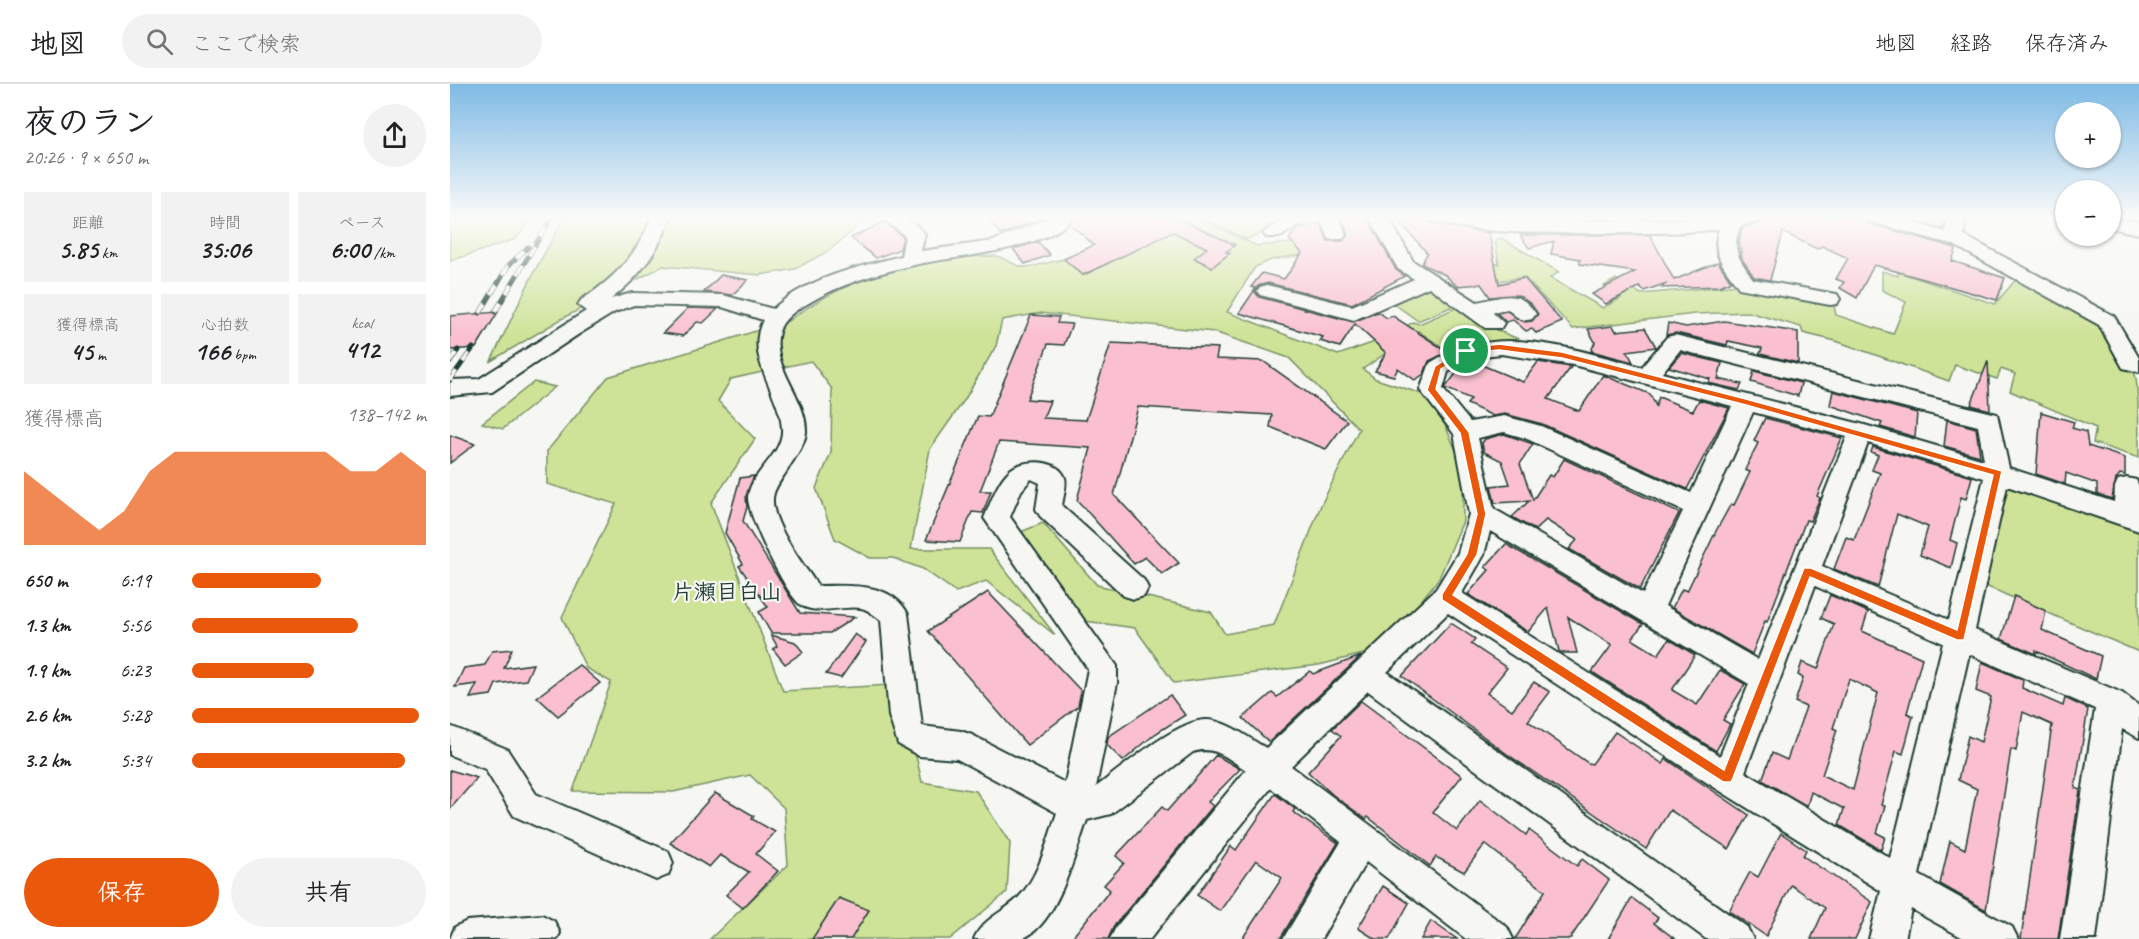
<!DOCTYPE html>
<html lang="ja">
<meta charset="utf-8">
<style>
:root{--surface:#fff;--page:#f2f2f2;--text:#202124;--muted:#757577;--line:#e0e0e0;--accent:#ea580c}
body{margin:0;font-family:Caveat,"Klee One",sans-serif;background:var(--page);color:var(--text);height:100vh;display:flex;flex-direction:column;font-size:22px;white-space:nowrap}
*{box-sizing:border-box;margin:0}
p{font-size:20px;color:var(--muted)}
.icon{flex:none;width:33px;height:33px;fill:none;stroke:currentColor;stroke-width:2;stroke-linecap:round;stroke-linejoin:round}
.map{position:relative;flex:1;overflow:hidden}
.sheet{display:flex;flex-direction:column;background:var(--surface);width:450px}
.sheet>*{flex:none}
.tools{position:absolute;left:1605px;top:18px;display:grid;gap:12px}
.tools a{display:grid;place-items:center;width:66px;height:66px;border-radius:50%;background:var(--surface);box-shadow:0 2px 4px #0004;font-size:30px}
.pin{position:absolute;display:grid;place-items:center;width:51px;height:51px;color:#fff;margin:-26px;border:3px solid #fff;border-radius:50%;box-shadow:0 2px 6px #0007}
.round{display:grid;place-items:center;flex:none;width:63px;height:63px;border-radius:32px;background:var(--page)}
.head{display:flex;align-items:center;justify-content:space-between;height:102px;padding:0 24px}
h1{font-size:33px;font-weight:600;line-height:45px}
.stats{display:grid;grid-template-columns:repeat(3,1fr);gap:9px;height:102px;padding:6px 24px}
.stats div{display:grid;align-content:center;border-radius:0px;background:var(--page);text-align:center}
.stats b{font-size:26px;font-weight:600}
.stats small{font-size:16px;font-weight:400}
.stats p{font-size:16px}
.chart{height:168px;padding:12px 24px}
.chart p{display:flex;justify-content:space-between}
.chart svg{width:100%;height:108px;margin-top:6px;fill:var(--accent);opacity:.7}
.button{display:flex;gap:12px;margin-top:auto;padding:12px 24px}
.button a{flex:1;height:69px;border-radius:36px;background:var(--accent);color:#fff;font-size:24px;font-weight:600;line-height:69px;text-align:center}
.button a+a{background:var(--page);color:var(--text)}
ul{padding:0 24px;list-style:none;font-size:20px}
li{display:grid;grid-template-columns:96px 72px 1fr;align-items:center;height:45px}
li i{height:15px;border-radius:8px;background:var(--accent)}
header{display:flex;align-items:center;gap:36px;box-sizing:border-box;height:84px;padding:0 30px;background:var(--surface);border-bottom:2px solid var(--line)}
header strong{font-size:28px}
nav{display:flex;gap:33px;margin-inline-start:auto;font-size:21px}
.search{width:420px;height:54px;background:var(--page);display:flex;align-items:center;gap:15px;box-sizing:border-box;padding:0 21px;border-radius:33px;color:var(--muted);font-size:22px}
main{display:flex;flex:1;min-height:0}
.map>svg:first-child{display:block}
.green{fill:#cee397;stroke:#769066;stroke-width:1.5}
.building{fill:#fac0d0;stroke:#1f3d34;stroke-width:1.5;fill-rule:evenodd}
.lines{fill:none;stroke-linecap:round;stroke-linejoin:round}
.minor-casing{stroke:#1f3d34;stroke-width:4}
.minor{fill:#f6f6f2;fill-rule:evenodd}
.rail-casing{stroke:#1f3d34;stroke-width:5}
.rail{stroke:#f6f6f2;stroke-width:4;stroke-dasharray:11;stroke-linecap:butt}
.route{fill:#ea580c;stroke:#fff;stroke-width:1.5;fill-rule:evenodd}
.labels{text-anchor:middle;stroke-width:4.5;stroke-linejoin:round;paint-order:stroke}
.neighbourhood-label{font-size:22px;font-weight:bold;fill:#1f3d34;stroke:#f6f6f2}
</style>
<header>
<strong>地図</strong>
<div class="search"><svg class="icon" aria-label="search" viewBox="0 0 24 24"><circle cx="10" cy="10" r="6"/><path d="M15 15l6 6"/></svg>ここで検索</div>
<nav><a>地図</a><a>経路</a><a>保存済み</a></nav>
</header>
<main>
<section class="sheet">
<div class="head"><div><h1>夜のラン</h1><p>20:26 · 9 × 650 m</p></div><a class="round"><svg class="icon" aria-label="share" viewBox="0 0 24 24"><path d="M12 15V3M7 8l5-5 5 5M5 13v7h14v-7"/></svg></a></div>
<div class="stats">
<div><p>距離</p><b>5.85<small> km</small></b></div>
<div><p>時間</p><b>35:06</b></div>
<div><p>ペース</p><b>6:00<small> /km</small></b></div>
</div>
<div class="stats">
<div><p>獲得標高</p><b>45<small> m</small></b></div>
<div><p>心拍数</p><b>166<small> bpm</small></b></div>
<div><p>kcal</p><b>412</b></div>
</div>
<div class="chart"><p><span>獲得標高</span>138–142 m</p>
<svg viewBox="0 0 160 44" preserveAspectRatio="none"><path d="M0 44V14L10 22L20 30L30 38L40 30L50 14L60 6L70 6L80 6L90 6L100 6L110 6L120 6L130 14L140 14L150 6L160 14V44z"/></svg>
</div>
<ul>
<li><b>650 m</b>6:19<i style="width:55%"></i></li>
<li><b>1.3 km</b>5:56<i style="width:71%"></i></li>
<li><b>1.9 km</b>6:23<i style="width:52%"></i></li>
<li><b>2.6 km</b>5:28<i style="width:97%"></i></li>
<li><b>3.2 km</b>5:34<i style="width:91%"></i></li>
</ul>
<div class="button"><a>保存</a><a>共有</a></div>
</section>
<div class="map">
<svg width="1689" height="855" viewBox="0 0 1689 855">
<rect width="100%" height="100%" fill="#f6f6f2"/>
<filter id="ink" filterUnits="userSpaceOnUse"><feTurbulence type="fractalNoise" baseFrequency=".0167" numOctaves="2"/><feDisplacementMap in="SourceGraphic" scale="12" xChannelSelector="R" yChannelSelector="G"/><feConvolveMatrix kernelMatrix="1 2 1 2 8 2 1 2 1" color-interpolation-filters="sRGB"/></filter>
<g filter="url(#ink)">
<g class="green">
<path d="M0 133H83L66 155 0 177Z"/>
<path d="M115 133H418L380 166 345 185 310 191 213 182 113 234 41 277 84 188Z"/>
<path d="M746 133 807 162 876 156 881 166 821 176 805 183 777 228 888 271 939 253 963 238 969 240 1008 223 1039 243 1076 258H1046L1001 269 968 247 913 285 926 295 975 311 995 341 1013 383V437L989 494 933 565 869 581 724 599 685 544 635 537 568 449 593 439 647 501 761 528 775 550 824 541 871 421 909 345 839 274 764 248 591 229 552 236 546 262 515 315 480 365 461 465H539L605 551 536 497 506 508 473 485 443 474H420L385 455 366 404 381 369 382 305 361 277 281 295 268 317 305 355 261 419 333 607 441 601 466 672 472 698 526 707 560 759 557 808 500 855H260L338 781 334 724 300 691 223 708 123 707 161 598 136 584 112 533 166 420 97 400V367L158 293 338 237C397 193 470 173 544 172 554 172 563 182 574 183 586 183 602 177 614 175L634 191 710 154 720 135Z"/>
<path d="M749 133H824V139L809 151 796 155Z"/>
<path d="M1051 154 1109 188 1100 194 1153 224 1171 214 1154 202 1166 195 1191 210 1288 201 1383 218 1386 231 1443 250 1456 218 1432 206V187L1448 192V188L1545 220 1569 192 1652 237C1664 253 1680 274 1686 294 1689 318 1689 348 1689 374L1643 359 1646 344 1560 307 1565 290 1551 285 1547 295 1505 281 1499 297 1386 257 1353 249 1351 243 1298 228 1244 230 1123 245 1074 193 1042 198 1010 180H1049L1045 156Z"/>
<path d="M980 198 1010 219 968 237 940 217Z"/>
<path d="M84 298 105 303 53 345 32 339Z"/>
<path d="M1548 389 1689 437V568L1524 497Z"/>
</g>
<g class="building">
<path d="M536 133H593L551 151Z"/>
<path d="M625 133H725L785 161 776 168 780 169 762 183 744 174 757 164 723 148 633 191 614 175 644 161 619 139Z"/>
<path d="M892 133H917L946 186 955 192 902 220 818 199 808 202 805 208 809 213 903 238 928 228 937 234 943 232 998 268 979 277 974 290 965 296 948 284 944 292 925 287 936 269 905 240 890 263 870 257 873 253 789 229 806 204 801 203 812 189 834 195 843 183 852 169 839 155 847 145 870 138 878 157H893L898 150Z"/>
<path d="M946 133H976L980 139 1039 149 1049 200 1074 194 1112 238 1086 249 1082 245 1076 247 1063 236 1056 238 1047 229 1057 227 1075 238 1082 237 1088 230 1081 220 1068 211 1040 213 1031 200 1007 202 995 191 972 180 977 169Z"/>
<path d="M1313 133H1414L1417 139 1503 163 1506 165 1502 177 1555 194 1547 216 1424 181 1407 214 1390 204 1394 198 1386 195 1398 174 1372 162 1367 165 1333 148 1320 196 1304 193 1292 175 1289 158 1292 144 1310 139Z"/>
<path d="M1455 133H1496L1493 145Z"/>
<path d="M434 138 453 153 450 165 426 174 401 154Z"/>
<path d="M1070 151H1200L1224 196 1268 178 1281 197 1270 202 1211 204 1217 199 1194 207 1189 203 1156 220 1142 210 1185 188 1130 180V175L1101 170 1104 157 1079 164Z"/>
<path d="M588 158 600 171 575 180 563 165Z"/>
<path d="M271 191 298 196 282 211 254 208Z"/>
<path d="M238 224 268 225 253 239 247 238 233 252 213 249Z"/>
<path d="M48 228 26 264 0 266V232Z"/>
<path d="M581 231 609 233 607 239 622 240 614 261 598 260 577 315 600 317 593 334 636 336 661 259 768 264 766 275 813 277 897 337 876 365 820 343 822 331 688 323 664 411 729 479 712 490 695 473 684 480 627 416 641 364 549 358 530 407H541L533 429 522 428 510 458 476 456 528 332 539 333Z"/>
<path d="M1274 237 1348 248V279L1310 270 1312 264 1278 257 1277 261 1226 249 1216 251 1218 239 1236 243Z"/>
<path d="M1163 242 1166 247 1195 244 1206 263 1177 267 1183 278 1141 267 1145 258 1138 245Z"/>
<path d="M1231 269 1272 279 1268 295 1292 300 1289 306 1258 299 1260 295 1219 283Z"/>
<path d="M1022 277 1073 298 1088 278 1121 283 1098 315 1129 327 1153 291 1200 310 1206 322 1209 313 1243 327 1249 316 1279 324 1237 405 1092 340 1055 330 1043 332 1017 320 1021 315 995 304 1011 283Z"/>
<path d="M1538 277 1540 326 1521 321Z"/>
<path d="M1304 287 1351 299 1348 312 1301 298Z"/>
<path d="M1383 307 1467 329 1465 353 1430 343 1432 339 1380 321Z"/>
<path d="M1591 328 1624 338 1622 344 1636 348 1638 362 1675 374V391L1670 390 1666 395 1662 415 1647 410V400L1616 389 1615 400 1586 390Z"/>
<path d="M1315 334 1392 354 1367 412 1370 414 1360 437 1356 436 1317 538 1315 537 1302 570 1222 524 1232 505 1237 507 1266 447 1281 420 1284 421 1300 388 1295 386 1308 359 1304 357Z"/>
<path d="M1497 336 1526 344 1530 372 1494 362Z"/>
<path d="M1054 350 1083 360 1070 380 1083 416 1099 391 1103 393 1114 375 1229 429 1190 505 1119 465 1127 456 1096 436 1085 446 1062 433 1079 417 1045 419 1041 402 1060 400 1052 377 1034 368 1032 359 1035 355Z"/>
<path d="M0 351 25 360 0 379Z"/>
<path d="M1423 363 1522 393 1516 415 1511 413 1500 456 1507 459 1501 484 1470 471 1478 443 1447 430 1428 503 1384 485 1396 453 1404 456 1430 389 1422 386 1428 371 1421 368Z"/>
<path d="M304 392 296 412 297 423 293 437 350 529 405 533 380 549H321L309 528 318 523 289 482 293 480 275 449 290 394Z"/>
<path d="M1056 460 1193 540 1182 555 1208 571 1219 555 1245 571 1222 606 1247 621 1270 586 1295 600 1273 636 1280 640 1266 667 1142 588 1162 561 1118 533 1127 569H1111L1109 567 1098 524 1078 548 1018 510 1039 486 1035 483Z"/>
<path d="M538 508 631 607 628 622 577 661 478 547Z"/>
<path d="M1380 511 1418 528 1412 547 1472 574 1457 629 1463 632 1453 670 1446 667 1431 721 1435 722 1427 749 1435 753 1431 766 1389 741 1394 725 1361 708 1357 722 1312 696 1322 669 1337 676 1356 623 1345 618 1353 594 1348 591 1352 578 1368 585 1384 540 1371 534ZM1399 595 1428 609 1403 706 1372 691 1387 646 1383 644Z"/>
<path d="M1564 512 1596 527 1592 546 1651 572 1646 595 1586 567V570L1551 555Z"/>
<path d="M1001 539 1025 555 1021 560 1057 584 1037 609 1062 626 1084 598 1100 608 1078 637 1138 679 1142 680 1165 648 1213 680 1216 675 1299 731 1279 765 1220 726 1196 765 1057 670 952 592Z"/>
<path d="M405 550 416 558 391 594 376 590Z"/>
<path d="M321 551 345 558 353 568 335 580 323 565 327 562Z"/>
<path d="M62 565 54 584 83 580 76 596 46 600 41 611 20 614 27 600 5 603 14 584 35 581 42 567Z"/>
<path d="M911 572 819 658 793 634 822 609 827 613 860 587 863 590Z"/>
<path d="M1532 578 1573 596 1572 604 1613 622 1615 614 1638 625 1625 704 1630 706 1608 855H1571L1602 641 1573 628 1566 667 1561 665 1536 826 1490 800 1500 757 1515 765 1527 705 1508 696 1518 652 1531 658 1541 613 1526 607Z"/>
<path d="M129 581 150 599 108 632 87 613Z"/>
<path d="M720 611 735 631 705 650 673 677 657 661 658 653Z"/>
<path d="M911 617 1012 692 983 728 1007 747 1030 716 1076 751 1079 746 1127 782 1132 775 1159 796 1120 855H1065L1095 807 1035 760 1014 788 986 773 980 782 918 733 916 735 883 711 858 688 891 652 882 645Z"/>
<path d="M766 671 790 685 758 718 763 722 664 842 658 855H621L660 806 654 801 674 779 666 772 712 723 717 727Z"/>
<path d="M0 686 27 694 0 725Z"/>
<path d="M265 709 304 732 302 735 325 748 306 770 328 787 293 824 276 811 299 788 270 771 259 783 220 759Z"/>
<path d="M825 710 845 725 843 728 888 759 830 855H792L832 794 806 776 770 827 747 811 781 762 786 766Z"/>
<path d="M1331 749 1356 766 1353 772 1422 818 1405 855H1361L1375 824 1341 801 1316 852 1279 827 1300 788 1308 793Z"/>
<path d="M933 802 959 819 939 855H925L908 844Z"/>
<path d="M389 814 419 826 401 855H362Z"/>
<path d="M1182 814 1208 834 1204 839 1225 855H1158Z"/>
<path d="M981 837 1007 855H971Z"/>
</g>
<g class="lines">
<defs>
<g id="minor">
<path d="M202 133H221C208 167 190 193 161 215L182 209 273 211 323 225C356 194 408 183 451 172L455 152 432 133C450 133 463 135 475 150L471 167 543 157 600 133H623C599 167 502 172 464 181 428 189 389 200 357 220 346 226 332 235 329 248 320 283 357 313 356 348 355 361 344 374 338 385 334 392 327 400 324 409 316 434 354 481 368 502 398 502 441 497 458 530L472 642 511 647 522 651 615 699 638 585 534 434C541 419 546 400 558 388 570 374 609 374 615 394 617 401 613 414 612 422L694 496 698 504 694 512 684 515 674 512 590 432 586 425 590 399 581 395 571 407 560 433 667 582V599L646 703C670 685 728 635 757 636 778 637 798 654 816 664L986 505 1008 469 1019 430 1004 350 970 306 980 279C1047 237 1122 265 1192 283L1217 253 1225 251 1547 330 1559 384 1664 418 1665 403 1668 396 1677 394 1686 396 1689 402V447L1557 402 1525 546 1672 609 1689 622V654L1672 645 1646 855H1610L1645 625 1519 570 1469 791 1562 843 1568 855H1515L1461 825 1455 855H1419L1431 807 1259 700 998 529 937 588 1297 843 1303 855H1256L918 607 841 682 1057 843 1063 855H1016L916 778 871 855H833L891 758 821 704 700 855H660L666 843 796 686C778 675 765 661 743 668L661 730 637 736C625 769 607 843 571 855 558 855 538 855 524 855 533 834 553 829 568 814 589 793 597 757 607 729L507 675 469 672 448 660 439 632 431 536C425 532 418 525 411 524 393 521 369 531 352 522 337 513 297 431 298 413 300 388 334 371 332 344 329 306 294 274 313 236L272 223 184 221 165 228 129 250 42 308 0 312V296L29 295 136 227 128 221 131 216C165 194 187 171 202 133ZM1230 266 1528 342 1534 376 1411 340 1212 289ZM1051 270 1123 281 1282 322 1241 409 1091 342 1054 332 1020 338 993 305 998 288 1025 273ZM1303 328 1397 353 1308 576 1215 522ZM1054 348 1075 354 1233 427 1193 510 1044 425 1028 354ZM1418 359 1534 394 1499 536 1372 482ZM1040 447 1299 600 1270 672 1012 509 1034 471ZM1365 502 1493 559 1440 774 1295 688Z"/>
<path d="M837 133H861L830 153H816L813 149Z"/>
<path d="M870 133H889L896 151 893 155H879Z"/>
<path d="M919 133H938L963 177 1027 218C1053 213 1069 204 1086 230L1082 235C1071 238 1066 233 1058 225L1042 228 1054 239 1051 244H1035L979 203 904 236 810 211 807 207 810 203 817 201 902 222 964 195 948 185Z"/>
<path d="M978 133 1103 138 1311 133 1309 137 1290 142C1281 167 1289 174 1303 195L1380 209 1387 210 1390 215 1387 220 1380 221 1289 204C1275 184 1260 170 1269 145 1230 150 1190 149 1150 149 1093 149 1036 151 980 137Z"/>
<path d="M1416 133H1446L1495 148 1498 133H1517L1513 151 1664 232 1689 274V288L1673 284 1649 241 1504 161 1418 137Z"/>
<path d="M1660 133 1689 138V150L1660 144Z"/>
<path d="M0 642 57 665 86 710 218 767 223 779 218 791 206 796 64 732 35 685 0 671Z"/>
<path d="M92 831 104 837 110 849 107 855H0L5 843 17 837Z"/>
</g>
</defs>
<use href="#minor" class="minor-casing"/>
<use href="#minor" class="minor"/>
<defs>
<g id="rail">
<path d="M45 228 102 133"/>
<path d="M30 229 58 182 78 163"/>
<path d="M0 278 8 266"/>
<path d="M0 296 23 264"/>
</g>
</defs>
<use href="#rail" class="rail-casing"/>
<use href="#rail" class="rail"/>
</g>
</g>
<linearGradient id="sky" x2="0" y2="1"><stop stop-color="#7ebae5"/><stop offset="0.53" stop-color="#fbfbf9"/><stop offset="1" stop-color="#fbfbf9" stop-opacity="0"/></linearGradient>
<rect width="1689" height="253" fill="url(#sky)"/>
<path class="route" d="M1049 260 1112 268 1296 315 1552 387 1514 556H1507L1360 493 1283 694 1281 698H1273L992 516V510L1017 470 1027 430 1010 349 977 306 985 282 1013 265ZM1049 266 1112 274 1296 321 1543 391 1507 546 1361 484H1354L1274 686 1003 511 1027 471 1036 430 1019 348 986 305 991 285 1018 269Z"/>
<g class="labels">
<g class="neighbourhood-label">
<text x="277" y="515">片瀬目白山</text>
</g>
</g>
</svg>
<div class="tools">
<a>+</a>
<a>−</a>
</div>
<div class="pin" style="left:1016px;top:267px;background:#1e9e55"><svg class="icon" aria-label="arrive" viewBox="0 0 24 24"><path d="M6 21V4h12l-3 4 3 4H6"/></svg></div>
</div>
</main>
